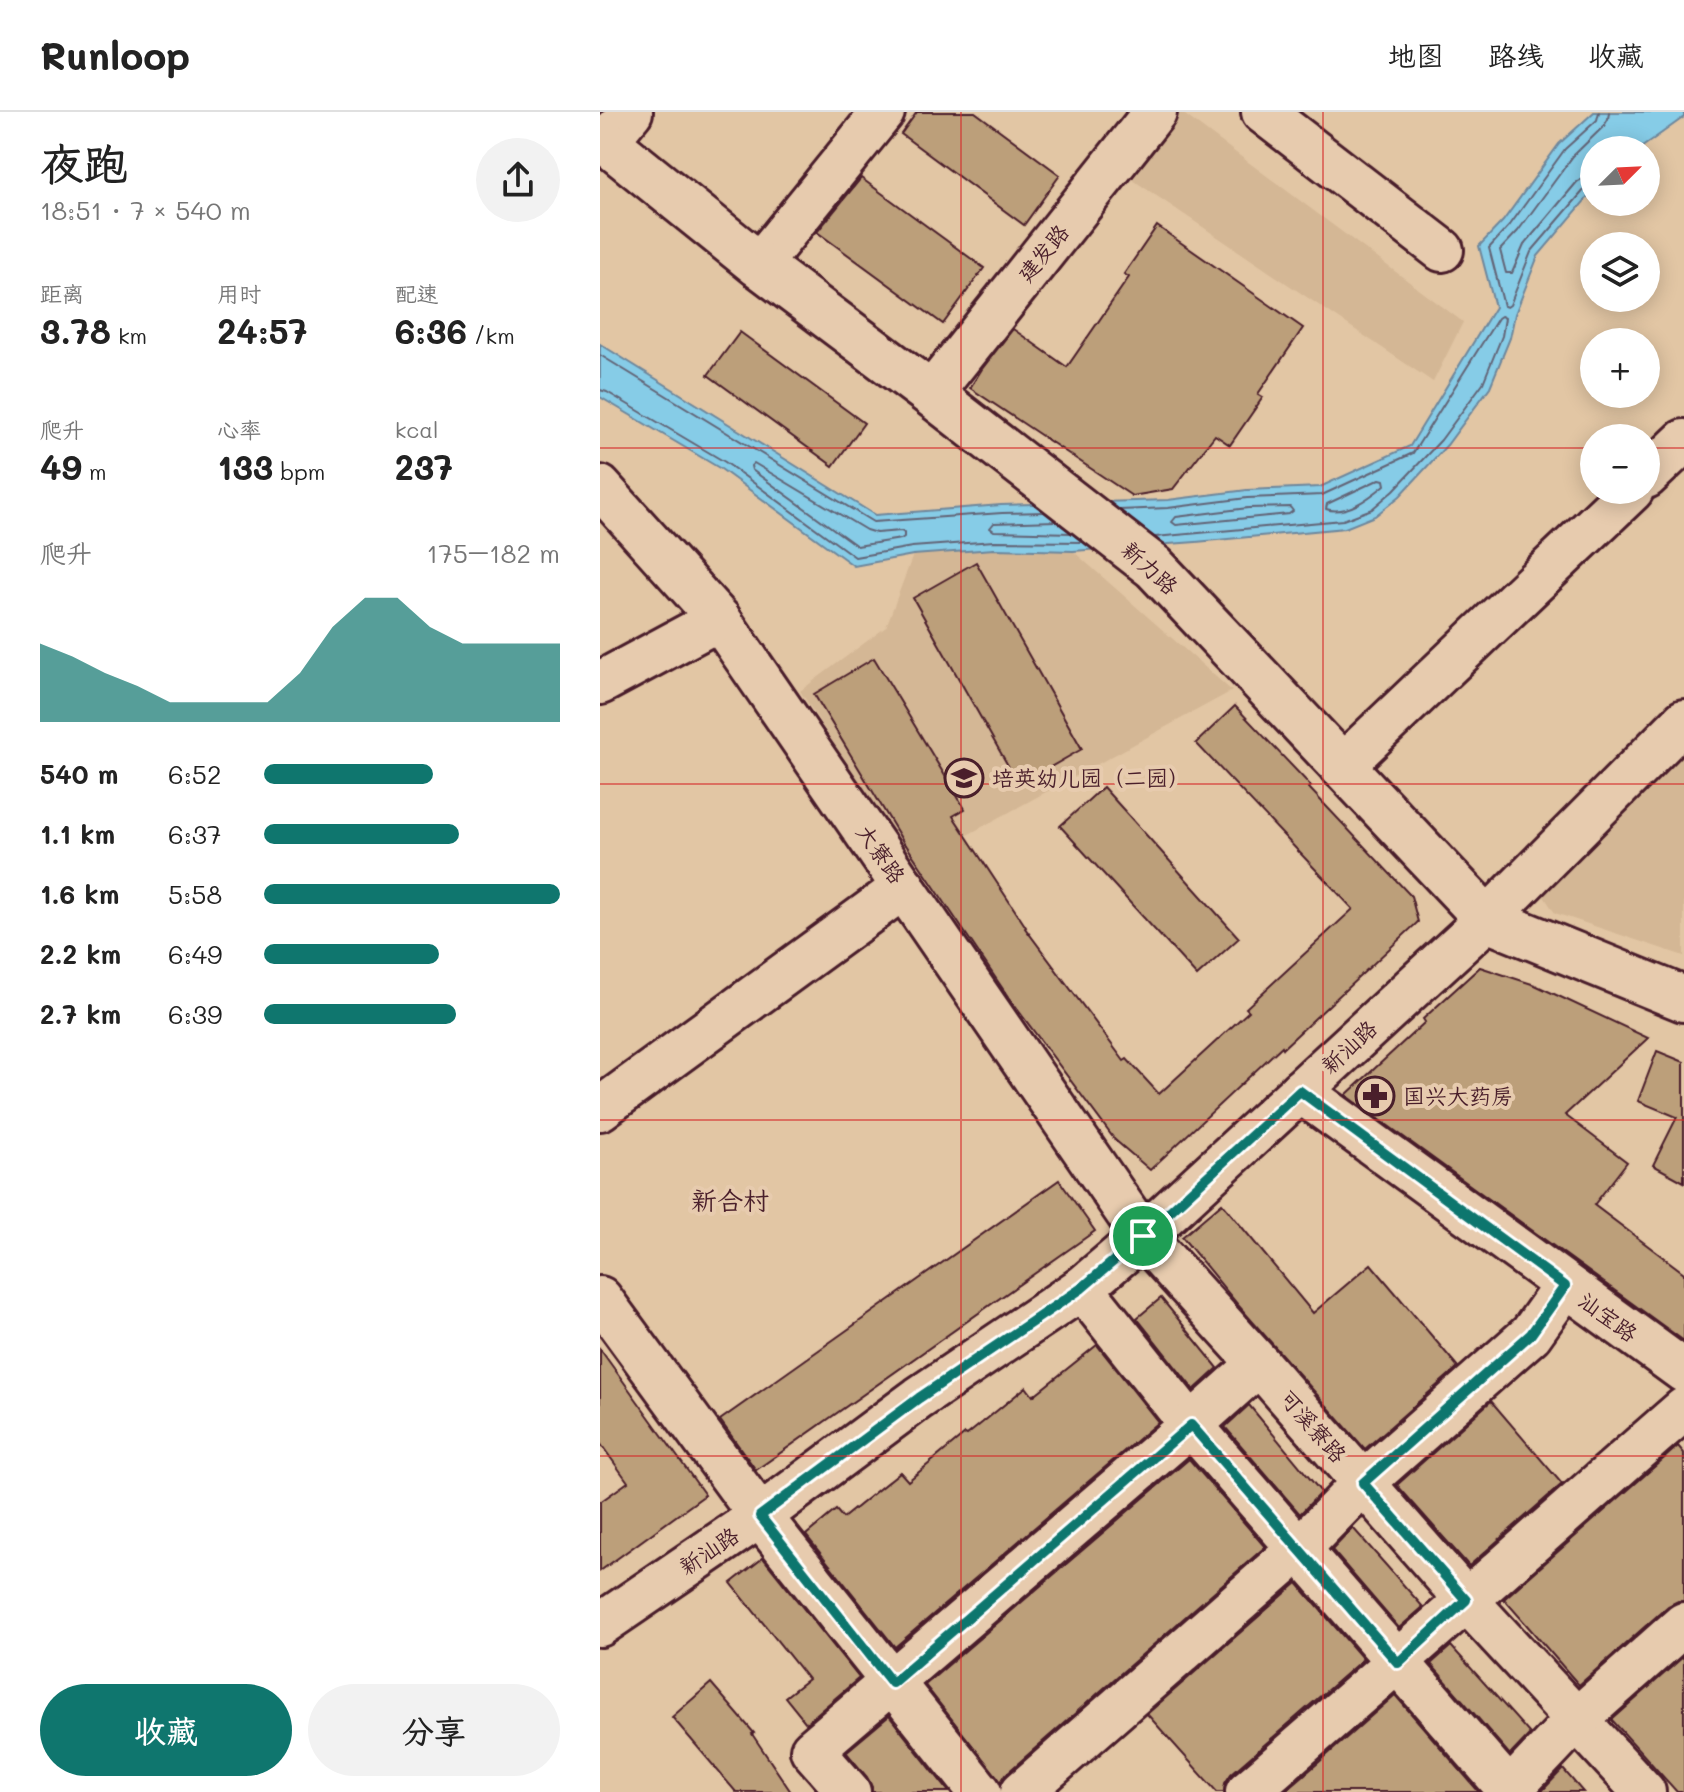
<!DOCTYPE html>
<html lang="zh">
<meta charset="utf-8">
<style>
:root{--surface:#fff;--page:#f2f2f2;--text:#222;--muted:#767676;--line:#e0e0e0;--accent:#0f766e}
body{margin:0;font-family:Mali,"LXGW WenKai TC",sans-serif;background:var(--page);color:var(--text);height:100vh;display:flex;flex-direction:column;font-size:30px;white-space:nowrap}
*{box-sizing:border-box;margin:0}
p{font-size:26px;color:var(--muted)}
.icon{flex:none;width:44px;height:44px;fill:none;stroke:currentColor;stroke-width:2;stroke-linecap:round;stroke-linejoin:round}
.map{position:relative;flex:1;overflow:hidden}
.side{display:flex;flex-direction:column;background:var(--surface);width:600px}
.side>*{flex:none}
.needle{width:52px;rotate:66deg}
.fabs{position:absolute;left:980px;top:24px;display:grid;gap:16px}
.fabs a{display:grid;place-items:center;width:80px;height:80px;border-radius:50%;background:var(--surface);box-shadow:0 4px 20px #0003;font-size:40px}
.pin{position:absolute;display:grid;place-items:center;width:68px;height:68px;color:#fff;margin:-34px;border:4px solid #fff;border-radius:50%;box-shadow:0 2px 8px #0007}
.round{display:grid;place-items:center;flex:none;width:84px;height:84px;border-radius:42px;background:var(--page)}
.overview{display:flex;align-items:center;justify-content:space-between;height:136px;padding:0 40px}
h1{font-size:44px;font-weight:700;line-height:60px}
.figures{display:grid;grid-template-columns:repeat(3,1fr);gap:12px;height:136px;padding:8px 40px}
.figures div{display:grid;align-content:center}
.figures b{font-size:34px;font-weight:700}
.figures small{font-size:22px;font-weight:400}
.figures p{font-size:22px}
.chart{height:224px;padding:16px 40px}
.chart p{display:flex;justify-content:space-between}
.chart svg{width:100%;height:144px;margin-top:8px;fill:var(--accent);opacity:.7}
.button{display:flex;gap:16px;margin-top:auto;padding:16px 40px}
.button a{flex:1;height:92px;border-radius:48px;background:var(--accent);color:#fff;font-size:32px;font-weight:700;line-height:92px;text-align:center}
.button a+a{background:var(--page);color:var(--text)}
ul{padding:0 40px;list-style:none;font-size:26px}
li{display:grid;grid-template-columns:128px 96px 1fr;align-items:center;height:60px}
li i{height:20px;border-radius:10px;background:var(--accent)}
header{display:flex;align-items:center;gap:48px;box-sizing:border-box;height:112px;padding:0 40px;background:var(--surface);border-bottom:2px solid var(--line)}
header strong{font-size:38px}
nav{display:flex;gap:44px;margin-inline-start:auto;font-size:28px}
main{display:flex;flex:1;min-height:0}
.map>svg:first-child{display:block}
.built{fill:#d4b795}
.water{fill:#86cce7;stroke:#6e879c;stroke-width:2}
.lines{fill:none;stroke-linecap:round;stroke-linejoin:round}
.shore{stroke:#626476;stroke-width:2}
.building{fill:#bc9f7a;stroke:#4a1f2b;stroke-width:2}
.minor-casing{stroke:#4a1f2b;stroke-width:48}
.major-casing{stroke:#4a1f2b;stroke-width:50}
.minor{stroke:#e7cbae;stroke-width:42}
.major{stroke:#e7cbae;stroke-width:44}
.route-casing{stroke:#fff;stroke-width:16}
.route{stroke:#0f766e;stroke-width:10}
.grid{fill:none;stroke:#d62828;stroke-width:2;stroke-opacity:0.55}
.labels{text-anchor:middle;stroke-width:8;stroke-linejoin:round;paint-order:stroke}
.street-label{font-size:22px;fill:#4a1f2b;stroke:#e7cbae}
.poi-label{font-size:22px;fill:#4a1f2b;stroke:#e7cbae;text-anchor:start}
.quarter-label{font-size:26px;fill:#4a1f2b;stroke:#e7cbae}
</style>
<header>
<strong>Runloop</strong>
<nav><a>地图</a><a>路线</a><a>收藏</a></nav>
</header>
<main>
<section class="side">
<div class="overview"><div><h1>夜跑</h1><p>18:51 · 7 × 540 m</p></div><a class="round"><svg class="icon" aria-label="share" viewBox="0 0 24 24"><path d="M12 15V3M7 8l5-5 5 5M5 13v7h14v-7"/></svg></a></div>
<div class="figures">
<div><p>距离</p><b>3.78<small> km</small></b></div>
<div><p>用时</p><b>24:57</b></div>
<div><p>配速</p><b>6:36<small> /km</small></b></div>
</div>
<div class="figures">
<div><p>爬升</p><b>49<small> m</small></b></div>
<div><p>心率</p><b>133<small> bpm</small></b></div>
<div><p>kcal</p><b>237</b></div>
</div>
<div class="chart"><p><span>爬升</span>175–182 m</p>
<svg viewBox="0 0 160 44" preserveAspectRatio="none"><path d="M0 44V20L10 24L20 29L30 33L40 38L50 38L60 38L70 38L80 29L90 15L100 6L110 6L120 15L130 20L140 20L150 20L160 20V44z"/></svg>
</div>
<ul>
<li><b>540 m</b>6:52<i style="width:57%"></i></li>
<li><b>1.1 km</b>6:37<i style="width:66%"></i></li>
<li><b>1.6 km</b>5:58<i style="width:100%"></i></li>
<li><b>2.2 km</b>6:49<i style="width:59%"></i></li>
<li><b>2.7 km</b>6:39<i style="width:65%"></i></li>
</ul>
<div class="button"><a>收藏</a><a>分享</a></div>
</section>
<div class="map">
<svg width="1084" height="1680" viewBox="0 0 1084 1680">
<rect width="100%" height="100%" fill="#e2c6a4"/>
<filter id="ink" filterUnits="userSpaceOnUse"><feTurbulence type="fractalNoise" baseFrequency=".0125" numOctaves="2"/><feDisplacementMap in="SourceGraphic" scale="16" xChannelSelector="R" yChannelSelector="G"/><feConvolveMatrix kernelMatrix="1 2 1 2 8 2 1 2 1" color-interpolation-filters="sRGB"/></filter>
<g filter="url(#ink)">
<g class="built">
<path d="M578 0H581L863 210 833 270 533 68Z"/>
<path d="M394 437 473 439 632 579 312 753 200 579 286 515 313 443Z"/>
<path d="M1084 630V844L955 801 943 783 958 752Z"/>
</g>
<path class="water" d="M994 0H1084V5L1038 38H994V78L938 144 915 202 910 226 890 275 847 333 800 384 775 404 745 416 596 430 473 439 394 437 313 443 254 454 121 357 0 285V232L275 403 401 393 568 388 647 378 720 375 810 334 895 195 879 134 903 109 959 32Z"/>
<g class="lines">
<g class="shore">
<path d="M994 64 986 65 977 70 924 133 912 161H906L900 138 918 119 973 44 1004 14 1008 7 1009 0"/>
<path d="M994 74 985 77 931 140 910 193 907 195 904 194 889 136 910 113 965 37 997 8 999 0"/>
<path d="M0 243 273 410 402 401 443 400"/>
<path d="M0 278 7 280 125 350 255 445 312 435 394 429 483 430"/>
<path d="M154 351 266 418 276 421 301 419 304 421V425L301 427 257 434 152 358 151 354Z"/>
<path d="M780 367 784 368 785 373C769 386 746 404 726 397L727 392Z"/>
<path d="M690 395 693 399 689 402 576 413 572 410 576 405 648 396Z"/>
<path d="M519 398 568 396 647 386 722 383 813 341 898 206 901 204 905 206 902 224 883 271 841 328 794 378 772 397 743 408 555 425"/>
<path d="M456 409 394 411 390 416 394 419 471 421"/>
</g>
</g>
<g class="building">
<path d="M317 0H375L460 63 424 113 301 22Z"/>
<path d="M261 66 384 156 343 212 217 120Z"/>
<path d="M557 114 703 216 658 282 663 285 630 333 615 323 573 377 532 384 370 276 382 257 413 217 467 255 529 165 524 162Z"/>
<path d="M140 220 264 311 233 354 108 263Z"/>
<path d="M376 450 482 637 419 673 313 486Z"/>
<path d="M274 546 365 697 353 704 426 815 425 816 524 949 527 947 559 982 649 899 646 896 753 797 596 631 635 594 711 674 709 676 811 784 818 810 683 936 682 934 550 1058 515 1028 409 886 306 733H305L214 582Z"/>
<path d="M503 675 639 826 597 864 460 714Z"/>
<path d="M880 855 935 873 1048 926 965 1003 1027 1050 994 1093 1084 1161V1229L746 983 825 910 823 907Z"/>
<path d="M1057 939 1084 950V1070L1053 1053 1077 1005 1038 989Z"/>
<path d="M459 1068 495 1119 156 1358 120 1308Z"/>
<path d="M622 1091 713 1201 771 1152 858 1255 765 1337 638 1193 582 1125Z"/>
<path d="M561 1186 618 1256 594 1278 537 1206Z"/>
<path d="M497 1233 558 1310 295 1535 206 1423 236 1398 243 1406 300 1360 308 1369 365 1322 367 1323 426 1275 433 1284Z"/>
<path d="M0 1237 105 1383 0 1459V1390L28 1370 0 1331Z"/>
<path d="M891 1289 962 1372 869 1454 797 1373Z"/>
<path d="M649 1293 721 1380 700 1402 625 1315Z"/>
<path d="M1078 1334 1084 1341V1489H1078L1068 1494 979 1573 904 1487Z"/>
<path d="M589 1347 665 1435 406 1662 401 1670 325 1573Z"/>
<path d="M753 1416 823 1495 799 1516 732 1438Z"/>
<path d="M163 1446 259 1566 206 1611 185 1585 208 1567 131 1471Z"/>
<path d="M697 1471 763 1547 631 1662 625 1671 624 1680H617L547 1602Z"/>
<path d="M851 1534 930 1622 910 1643 831 1552Z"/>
<path d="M1084 1544V1680H1077L1012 1608Z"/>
<path d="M111 1571 154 1621 152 1622 191 1680H136L72 1605Z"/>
<path d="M795 1583 879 1680H684L718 1651Z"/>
<path d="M289 1604 349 1680H272V1675L267 1665 246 1640Z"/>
<path d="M963 1657 983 1680H941Z"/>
</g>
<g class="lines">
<defs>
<g id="minor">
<path d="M663 0 842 138"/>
<path d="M6 30 31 0"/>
<path d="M159 153 283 0"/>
<path d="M331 282 555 0"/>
<path d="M1046 365 1084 329"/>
<path d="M0 375 119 507 543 1124 659 1252 866 1488 1044 1680"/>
<path d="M0 571 119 507"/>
<path d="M741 655 1032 378"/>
<path d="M700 979 1084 1259"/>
<path d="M0 997 304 775"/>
<path d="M482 1176 591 1313 911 1680"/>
<path d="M0 1186 160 1404 380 1680"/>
<path d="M0 1513 160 1404 319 1286 482 1176 543 1124 887 807 1084 609"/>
<path d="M249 1680 212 1638 591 1313 659 1252"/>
<path d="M422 1680 699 1437 763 1371 931 1222 965 1174"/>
<path d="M647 1680C794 1554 938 1424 1084 1297"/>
<path d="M908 1680 976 1608 1084 1512"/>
</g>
<path id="major" d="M0 25 159 153 331 282 554 455 887 807 1084 887"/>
</defs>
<use href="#minor" class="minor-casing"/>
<use href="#major" class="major-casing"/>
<use href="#minor" class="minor"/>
<use href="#major" class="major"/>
</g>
</g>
<g class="lines" filter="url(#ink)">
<defs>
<path id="route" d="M700 979 965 1174 931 1222 763 1371 866 1488 798 1551 591 1313 292 1571 160 1404 319 1286 482 1176 543 1124Z"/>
</defs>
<use href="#route" class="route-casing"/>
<use href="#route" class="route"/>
</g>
<path class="grid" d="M361 0V1680M723 0V1680M0 336H994M1046 336H1084M0 672H1084M0 1008H1084M0 1344H1084"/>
<defs>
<symbol id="school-ring" viewBox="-11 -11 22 22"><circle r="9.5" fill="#e7cbae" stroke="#4a1f2b" stroke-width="1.5"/><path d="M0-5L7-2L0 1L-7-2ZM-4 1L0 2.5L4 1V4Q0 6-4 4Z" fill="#4a1f2b"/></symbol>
<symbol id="pharmacy-ring" viewBox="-11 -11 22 22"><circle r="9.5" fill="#e7cbae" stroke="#4a1f2b" stroke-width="1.5"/><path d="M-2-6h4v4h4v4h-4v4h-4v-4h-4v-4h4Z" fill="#4a1f2b"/></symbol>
</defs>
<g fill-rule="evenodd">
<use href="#school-ring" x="342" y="644" width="44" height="44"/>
<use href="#pharmacy-ring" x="753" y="962" width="44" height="44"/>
</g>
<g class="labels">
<g class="street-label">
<text transform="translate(443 141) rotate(-51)" y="8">建发路</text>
<text transform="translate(550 456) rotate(42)" y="8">新力路</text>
<text transform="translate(281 742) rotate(55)" y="8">大寮路</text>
<text transform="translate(749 935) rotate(-43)" y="8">新汕路</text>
<text transform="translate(1008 1205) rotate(36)" y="8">汕宝路</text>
<text transform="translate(713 1314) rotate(49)" y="8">可溪寮路</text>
<text transform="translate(109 1439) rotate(-34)" y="8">新汕路</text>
</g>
<g class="poi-label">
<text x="392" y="674">培英幼儿园（二园）</text>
<text x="803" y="992">国兴大药房</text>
</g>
<g class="quarter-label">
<text x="130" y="1098">新合村</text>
</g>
</g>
</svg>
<div class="fabs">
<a><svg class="needle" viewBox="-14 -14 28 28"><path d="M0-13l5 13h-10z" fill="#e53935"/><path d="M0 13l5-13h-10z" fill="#767676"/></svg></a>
<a><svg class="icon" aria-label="layers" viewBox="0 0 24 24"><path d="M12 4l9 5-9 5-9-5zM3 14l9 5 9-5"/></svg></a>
<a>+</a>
<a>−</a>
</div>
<div class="pin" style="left:543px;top:1124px;background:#1e9e55"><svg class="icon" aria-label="arrive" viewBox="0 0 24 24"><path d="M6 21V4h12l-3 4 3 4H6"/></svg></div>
</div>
</main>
